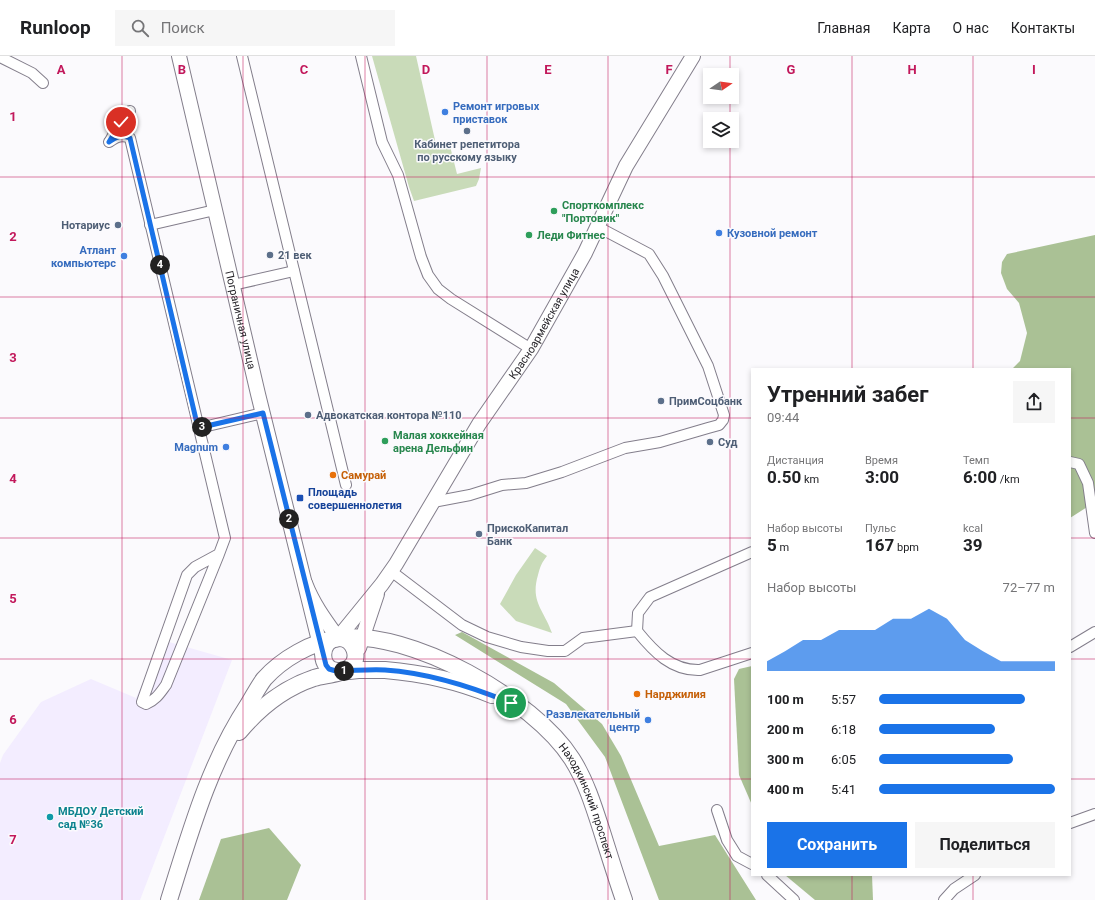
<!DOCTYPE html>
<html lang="ru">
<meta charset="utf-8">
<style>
:root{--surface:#fff;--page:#f6f6f6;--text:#202124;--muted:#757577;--line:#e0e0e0;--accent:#1a73e8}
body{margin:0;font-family:Roboto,sans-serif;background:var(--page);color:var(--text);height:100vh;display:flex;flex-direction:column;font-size:15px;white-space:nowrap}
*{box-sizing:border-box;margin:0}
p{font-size:13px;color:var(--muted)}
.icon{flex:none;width:22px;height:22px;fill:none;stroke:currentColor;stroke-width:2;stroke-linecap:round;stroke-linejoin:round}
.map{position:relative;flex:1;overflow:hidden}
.side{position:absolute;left:751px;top:312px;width:320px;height:508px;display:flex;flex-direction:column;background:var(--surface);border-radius:0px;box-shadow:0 2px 6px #0003}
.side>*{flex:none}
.needle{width:26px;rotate:77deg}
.controls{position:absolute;left:703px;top:12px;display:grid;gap:8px}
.controls a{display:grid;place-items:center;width:36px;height:36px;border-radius:0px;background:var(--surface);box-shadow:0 2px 6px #0003;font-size:20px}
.pin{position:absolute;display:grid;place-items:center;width:34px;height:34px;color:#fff;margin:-17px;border:2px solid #fff;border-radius:50%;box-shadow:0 1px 4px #0007}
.km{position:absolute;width:20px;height:20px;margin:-10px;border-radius:50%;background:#222;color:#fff;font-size:11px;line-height:20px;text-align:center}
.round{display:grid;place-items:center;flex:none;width:42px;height:42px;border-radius:0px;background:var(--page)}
.headline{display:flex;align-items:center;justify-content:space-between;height:68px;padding:0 16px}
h1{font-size:22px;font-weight:700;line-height:30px}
.metrics{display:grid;grid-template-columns:repeat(3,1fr);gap:6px;height:68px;padding:4px 16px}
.metrics div{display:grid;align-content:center}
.metrics b{font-size:17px;font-weight:700}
.metrics small{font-size:11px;font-weight:400}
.metrics p{font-size:11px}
.chart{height:112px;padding:8px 16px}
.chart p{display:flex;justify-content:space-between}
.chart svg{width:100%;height:72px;margin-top:4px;fill:var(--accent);opacity:.7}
.action{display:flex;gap:8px;margin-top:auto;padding:8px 16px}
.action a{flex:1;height:46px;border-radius:0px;background:var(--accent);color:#fff;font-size:16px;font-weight:700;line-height:46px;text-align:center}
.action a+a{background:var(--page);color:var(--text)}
ul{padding:0 16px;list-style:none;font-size:13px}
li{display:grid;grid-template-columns:64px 48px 1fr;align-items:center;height:30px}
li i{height:10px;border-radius:5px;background:var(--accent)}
header{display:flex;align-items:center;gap:24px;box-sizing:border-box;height:56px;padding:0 20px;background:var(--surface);border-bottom:1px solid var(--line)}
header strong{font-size:19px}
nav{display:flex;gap:22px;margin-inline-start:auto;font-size:14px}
.search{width:280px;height:36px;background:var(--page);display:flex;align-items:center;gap:10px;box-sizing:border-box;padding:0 14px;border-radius:0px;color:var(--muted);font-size:15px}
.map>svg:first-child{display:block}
.commercial{fill:#f3edff}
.green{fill:#c9dbb9}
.forest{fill:#aac195}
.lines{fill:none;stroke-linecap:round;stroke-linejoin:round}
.street-casing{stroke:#837e8b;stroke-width:12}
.secondary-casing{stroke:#837e8b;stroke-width:16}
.primary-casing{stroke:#837e8b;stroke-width:18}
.street{stroke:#fff;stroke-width:10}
.secondary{stroke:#fff;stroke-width:14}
.primary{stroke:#fff;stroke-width:16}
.route-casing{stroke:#fff;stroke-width:8}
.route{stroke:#1a73e8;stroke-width:5}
.grid{fill:none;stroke:#c2185b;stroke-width:1;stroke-opacity:0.55}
.shop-dot{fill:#3f7fe0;stroke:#fbfafd;stroke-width:1.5}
.service-dot{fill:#5c6f8a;stroke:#fbfafd;stroke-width:1.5}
.leisure-dot{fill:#2e9e5b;stroke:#fbfafd;stroke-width:1.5}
.food-dot{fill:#e8710a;stroke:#fbfafd;stroke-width:1.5}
.transit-dot{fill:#1a4fb4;stroke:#fbfafd;stroke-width:1.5}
.culture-dot{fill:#0f9aa8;stroke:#fbfafd;stroke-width:1.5}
.labels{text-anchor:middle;stroke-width:3;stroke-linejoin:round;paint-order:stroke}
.shop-label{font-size:11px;font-weight:bold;fill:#366cbe;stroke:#fbfafd;text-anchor:end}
.service-label{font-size:11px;font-weight:bold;fill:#4e5e75;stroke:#fbfafd;text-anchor:start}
.leisure-label{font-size:11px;font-weight:bold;fill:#27864d;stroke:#fbfafd;text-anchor:start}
.street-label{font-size:11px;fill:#27252a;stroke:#fbfafd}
.food-label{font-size:11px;font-weight:bold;fill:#c56008;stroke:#fbfafd;text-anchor:start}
.transit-label{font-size:11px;font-weight:bold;fill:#164399;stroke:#fbfafd;text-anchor:start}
.culture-label{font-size:11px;font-weight:bold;fill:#0d838f;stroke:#fbfafd;text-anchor:start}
.grid-label{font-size:13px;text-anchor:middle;font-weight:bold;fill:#c2185b;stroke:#fbfafd;stroke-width:3;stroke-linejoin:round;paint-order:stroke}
</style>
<header>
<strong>Runloop</strong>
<div class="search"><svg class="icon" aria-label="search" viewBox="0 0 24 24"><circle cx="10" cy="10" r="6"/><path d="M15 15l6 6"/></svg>Поиск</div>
<nav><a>Главная</a><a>Карта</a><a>О нас</a><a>Контакты</a></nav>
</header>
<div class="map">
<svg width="1095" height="844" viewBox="0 0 1095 844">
<rect width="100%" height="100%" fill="#fbfafd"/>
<path class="commercial" d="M162 584 232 604 140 844H0V707L3 699 41 646 91 623 136 642Z"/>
<g class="green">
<path d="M372 0H416L437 93 450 90 457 118 481 112 479 123 476 130 414 145 409 131Z"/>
<path d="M535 492 547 500C542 506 540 511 538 519 530 546 544 554 552 577L516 565 500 548 516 519Z"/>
</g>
<g class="forest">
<path d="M1095 179V446L1070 462V313H1012L1020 305 1027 277 1019 247 1007 233 1001 217 1002 206 1007 198Z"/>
<path d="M462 576 554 627 602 668 621 700 659 790 715 779 756 844H659L605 701 566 648 455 579Z"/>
<path d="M752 610V749L739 719 734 623 739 613Z"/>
<path d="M269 772 301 809 287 844H199L221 783Z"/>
<path d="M785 819H872L873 844H815Z"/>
</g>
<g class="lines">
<defs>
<g id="street">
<path d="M242 0 346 429"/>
<path d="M361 0 382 86 398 119 421 201 428 219 438 233 451 243 531 293"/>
<path d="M0 1 32 17 43 27"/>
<path d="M110 85 121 65 130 55"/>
<path d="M109 86C116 81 122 78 130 82L225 482 219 498 166 629C160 637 156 644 146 648L142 646 187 519 195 511 219 498"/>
<path d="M150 169 215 154"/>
<path d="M233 229 294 215"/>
<path d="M199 372 263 357"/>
<path d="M1070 406 1079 408 1088 427 1095 477"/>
<path d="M433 446 470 439 502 429 526 427 562 416 625 392 660 386 708 372 719 369 723 364 724 359 708 310 663 220 649 198 598 171"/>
<path d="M391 515 462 569 487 581 521 591 548 595H565L583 582 637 575"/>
<path d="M637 575 638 557 650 541 752 496"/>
<path d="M637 575C654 596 672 615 700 614L752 597"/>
<path d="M1070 591 1095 576"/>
<path d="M717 754 727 784 737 800 752 808"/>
<path d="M1070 767 1095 758"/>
<path d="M767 819 794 844"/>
<path d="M944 844 954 833 975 819"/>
</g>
<g id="secondary">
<path id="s1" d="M179 0 258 338 322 597"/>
<path id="s2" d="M305 527C313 548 325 564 338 582L382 528 396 508 479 368 531 293 585 197 626 110 693 0"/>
<path d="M359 592 377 538"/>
</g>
<g id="primary">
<path d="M239 676C259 652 284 632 314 622 324 619 342 618 349 612 362 603 354 581 338 582 319 584 318 613 337 615 344 616 351 615 358 614 367 614 376 614 385 614 422 617 458 625 492 639"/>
<path id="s3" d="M169 844C190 777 209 708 248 649 253 641 258 631 264 623 282 603 311 586 339 582 409 573 534 643 572 703 586 725 594 751 602 776 609 798 616 821 624 844"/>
</g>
</defs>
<use href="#street" class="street-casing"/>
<use href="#secondary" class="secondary-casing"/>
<use href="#primary" class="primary-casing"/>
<use href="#street" class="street"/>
<use href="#secondary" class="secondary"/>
<use href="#primary" class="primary"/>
</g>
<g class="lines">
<defs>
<path id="route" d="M121 66 109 86C116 81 122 78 130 82L198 372 263 357 326 609 329 613 336 615C352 615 369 613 385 614 429 617 470 630 511 647"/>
</defs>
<use href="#route" class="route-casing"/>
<use href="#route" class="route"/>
</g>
<path class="grid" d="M122 0V844M243 0V844M365 0V844M487 0V844M608 0V844M730 0V19M852 0V313M973 0V313M730 41V63M730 85V844M0 121H1095M0 241H1095M0 362H752M1070 362H1095M0 482H752M1070 482H1095M0 603H752M1070 603H1095M0 723H752M1070 723H1095M852 819V844M973 819V844"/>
<g class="shop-dot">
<circle cx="445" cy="56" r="4"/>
<circle cx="719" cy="177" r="4"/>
<circle cx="124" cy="200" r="4"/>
<circle cx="226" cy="391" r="4"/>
<circle cx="648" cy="664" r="4"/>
</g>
<g class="service-dot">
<circle cx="467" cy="75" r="4"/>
<circle cx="118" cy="169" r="4"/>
<circle cx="270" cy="199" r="4"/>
<circle cx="661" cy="345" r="4"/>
<circle cx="308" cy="359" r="4"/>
<circle cx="710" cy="386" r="4"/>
<circle cx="479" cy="478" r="4"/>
</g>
<g class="leisure-dot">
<circle cx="554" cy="155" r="4"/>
<circle cx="529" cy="179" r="4"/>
<circle cx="385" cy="385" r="4"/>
</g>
<g class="food-dot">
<circle cx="333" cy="419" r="4"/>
<circle cx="637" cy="638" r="4"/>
</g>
<rect class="transit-dot" x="296" y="438" width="8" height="8" rx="2"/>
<circle class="culture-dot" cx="50" cy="761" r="4"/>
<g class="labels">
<g class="shop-label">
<text x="453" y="54" text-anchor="start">Ремонт игровых<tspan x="453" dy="13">приставок</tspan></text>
<text x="727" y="181" text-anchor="start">Кузовной ремонт</text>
<text x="116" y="198">Атлант<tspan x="116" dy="13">компьютерс</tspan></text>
<text x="218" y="395">Magnum</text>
<text x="640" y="662">Развлекательный<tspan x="640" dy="13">центр</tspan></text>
</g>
<g class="service-label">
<text x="467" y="92" text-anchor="middle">Кабинет репетитора<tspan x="467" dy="13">по русскому языку</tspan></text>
<text x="110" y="173" text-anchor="end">Нотариус</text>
<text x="278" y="203">21 век</text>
<text x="669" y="349">ПримСоцбанк</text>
<text x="316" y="363">Адвокатская контора №110</text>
<text x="718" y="390">Суд</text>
<text x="487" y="476">ПрискоКапитал<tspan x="487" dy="13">Банк</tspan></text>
</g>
<g class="leisure-label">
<text x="562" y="153">Спорткомплекс<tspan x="562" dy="13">"Портовик"</tspan></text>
<text x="537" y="183">Леди Фитнес</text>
<text x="393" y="383">Малая хоккейная<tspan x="393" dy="13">арена Дельфин</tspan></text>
</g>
<g class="street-label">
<text dy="4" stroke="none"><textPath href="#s1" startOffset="271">Пограничная улица</textPath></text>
<text dy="4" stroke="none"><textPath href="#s2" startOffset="441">Красноармейская улица</textPath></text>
<text dy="4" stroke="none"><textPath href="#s3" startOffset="645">Находкинский проспект</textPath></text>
</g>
<g class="food-label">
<text x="341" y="423">Самурай</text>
<text x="645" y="642">Нарджилия</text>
</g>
<g class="transit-label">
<text x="308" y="440">Площадь<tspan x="308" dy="13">совершеннолетия</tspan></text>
</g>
<g class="culture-label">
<text x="58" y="759">МБДОУ Детский<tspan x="58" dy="13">сад №36</tspan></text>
</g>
</g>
<g class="grid-label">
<text x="61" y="18">A</text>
<text x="182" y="18">B</text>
<text x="304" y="18">C</text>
<text x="426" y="18">D</text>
<text x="548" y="18">E</text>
<text x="669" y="18">F</text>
<text x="791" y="18">G</text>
<text x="912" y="18">H</text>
<text x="1034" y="18">I</text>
<text x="13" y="65">1</text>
<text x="13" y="185">2</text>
<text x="13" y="306">3</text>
<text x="13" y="427">4</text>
<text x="13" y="547">5</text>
<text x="13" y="668">6</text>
<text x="13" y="788">7</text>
</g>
</svg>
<div class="controls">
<a><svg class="needle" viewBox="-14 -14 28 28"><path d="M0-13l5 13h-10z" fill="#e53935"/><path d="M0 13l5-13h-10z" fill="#757577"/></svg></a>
<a><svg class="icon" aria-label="layers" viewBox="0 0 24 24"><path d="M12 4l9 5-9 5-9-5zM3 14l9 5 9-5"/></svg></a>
</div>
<div class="pin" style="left:511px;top:647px;background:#1e9e55"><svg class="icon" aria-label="arrive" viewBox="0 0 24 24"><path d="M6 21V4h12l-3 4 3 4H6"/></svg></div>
<div class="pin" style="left:121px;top:66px;background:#d93025"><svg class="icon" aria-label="check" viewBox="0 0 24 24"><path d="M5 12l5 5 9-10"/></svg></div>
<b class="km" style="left:344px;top:615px">1</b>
<b class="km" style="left:289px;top:463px">2</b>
<b class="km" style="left:202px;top:371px">3</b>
<b class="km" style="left:160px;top:209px">4</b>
<section class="side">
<div class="headline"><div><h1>Утренний забег</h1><p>09:44</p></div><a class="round"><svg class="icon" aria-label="share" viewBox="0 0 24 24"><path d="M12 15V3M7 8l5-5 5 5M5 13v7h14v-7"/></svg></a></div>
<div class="metrics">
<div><p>Дистанция</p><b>0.50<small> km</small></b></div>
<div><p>Время</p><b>3:00</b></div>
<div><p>Темп</p><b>6:00<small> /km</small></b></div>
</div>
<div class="metrics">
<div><p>Набор высоты</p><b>5<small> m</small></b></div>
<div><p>Пульс</p><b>167<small> bpm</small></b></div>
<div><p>kcal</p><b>39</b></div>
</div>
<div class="chart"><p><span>Набор высоты</span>72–77 m</p>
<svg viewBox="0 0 160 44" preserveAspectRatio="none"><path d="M0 44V38L10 32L20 25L30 25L40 19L50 19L60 19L70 12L80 12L90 6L100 12L110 25L120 32L130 38L140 38L150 38L160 38V44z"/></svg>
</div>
<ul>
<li><b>100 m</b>5:57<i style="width:83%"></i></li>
<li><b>200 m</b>6:18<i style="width:66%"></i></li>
<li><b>300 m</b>6:05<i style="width:76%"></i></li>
<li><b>400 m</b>5:41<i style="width:100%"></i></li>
</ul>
<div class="action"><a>Сохранить</a><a>Поделиться</a></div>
</section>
</div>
